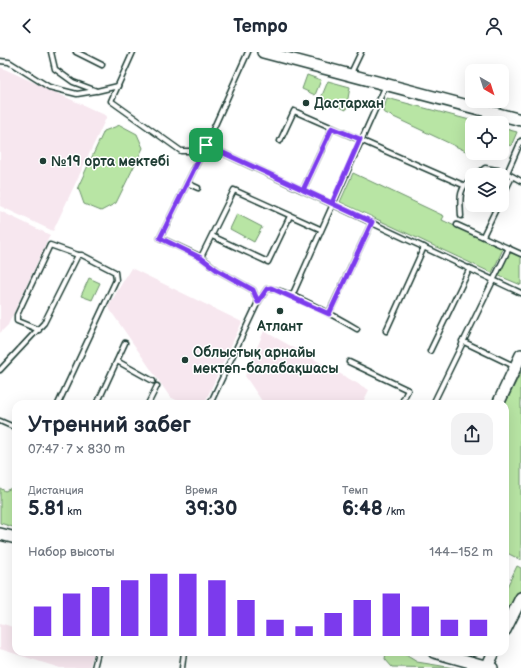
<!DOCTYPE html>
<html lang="ru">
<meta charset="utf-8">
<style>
:root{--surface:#fff;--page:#f2f2f3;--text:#1f2937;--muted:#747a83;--accent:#7c3aed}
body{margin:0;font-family:"Balsamiq Sans",sans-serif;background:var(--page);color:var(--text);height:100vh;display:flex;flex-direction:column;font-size:15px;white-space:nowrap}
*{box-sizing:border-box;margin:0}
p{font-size:13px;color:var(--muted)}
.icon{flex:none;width:22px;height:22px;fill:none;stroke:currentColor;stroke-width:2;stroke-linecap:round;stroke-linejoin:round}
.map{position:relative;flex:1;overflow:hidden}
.panel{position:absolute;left:12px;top:348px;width:497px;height:256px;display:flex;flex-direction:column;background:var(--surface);border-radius:12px;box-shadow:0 4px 16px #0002}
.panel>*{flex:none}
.needle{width:26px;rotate:141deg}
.tools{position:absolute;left:465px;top:12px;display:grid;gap:8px}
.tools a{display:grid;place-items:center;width:44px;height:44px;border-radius:8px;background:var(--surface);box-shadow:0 4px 16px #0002;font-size:20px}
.pin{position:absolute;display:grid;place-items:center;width:34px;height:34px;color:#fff;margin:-17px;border-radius:8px;box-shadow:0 2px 6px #0006}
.round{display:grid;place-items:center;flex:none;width:42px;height:42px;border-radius:12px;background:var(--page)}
.summary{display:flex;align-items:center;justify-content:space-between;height:68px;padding:0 16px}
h1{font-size:22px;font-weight:800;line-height:30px}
.stats{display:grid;grid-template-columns:repeat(3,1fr);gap:6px;height:68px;padding:4px 16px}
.stats div{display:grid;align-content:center}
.stats b{font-size:20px;font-weight:800}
.stats small{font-size:11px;font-weight:400}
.stats p{font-size:11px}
.chart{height:112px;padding:8px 16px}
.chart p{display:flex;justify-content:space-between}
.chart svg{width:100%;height:72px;margin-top:4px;stroke:var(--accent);stroke-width:6}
header{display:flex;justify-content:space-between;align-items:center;height:52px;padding:0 16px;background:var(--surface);font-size:18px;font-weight:800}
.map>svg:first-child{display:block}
.built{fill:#f7e7ef}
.green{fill:#b8e5a4;stroke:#6c916c}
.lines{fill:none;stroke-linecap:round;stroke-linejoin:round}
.lane-casing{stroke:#1f3d34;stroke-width:7}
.secondary-casing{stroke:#1f3d34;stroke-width:14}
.lane{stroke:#fff;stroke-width:4}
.secondary{stroke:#fff;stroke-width:11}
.route-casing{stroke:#fff;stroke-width:8}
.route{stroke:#7c3aed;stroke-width:5}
.poi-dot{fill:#1f3d34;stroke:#fff;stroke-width:1.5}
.labels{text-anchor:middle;stroke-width:3;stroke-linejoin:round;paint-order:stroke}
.poi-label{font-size:14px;font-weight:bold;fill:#1f3d34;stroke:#fff;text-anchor:start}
</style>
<header><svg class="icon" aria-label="back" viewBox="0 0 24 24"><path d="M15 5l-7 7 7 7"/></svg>Tempo<svg class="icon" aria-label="person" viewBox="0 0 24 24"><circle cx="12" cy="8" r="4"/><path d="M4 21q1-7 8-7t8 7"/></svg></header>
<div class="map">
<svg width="521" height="616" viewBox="0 0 521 616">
<rect width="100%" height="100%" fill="#fff"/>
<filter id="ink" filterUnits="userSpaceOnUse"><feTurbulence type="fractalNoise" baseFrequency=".025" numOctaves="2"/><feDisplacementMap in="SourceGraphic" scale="8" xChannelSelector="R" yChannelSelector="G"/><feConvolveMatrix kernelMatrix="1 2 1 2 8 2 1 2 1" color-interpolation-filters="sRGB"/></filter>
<g filter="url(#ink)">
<g class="built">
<path d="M0 15 107 64 53 179 0 154Z"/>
<path d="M0 159 50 183 8 273 0 281Z"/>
<path d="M131 216 242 270 204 352H184L170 345 108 255Z"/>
<path d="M264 279 369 338 362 352H264L245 324Z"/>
<path d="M0 571 16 576V600H94L89 616H60L0 597Z"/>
</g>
<g class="green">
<path d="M307 23 321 28 315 43 302 37Z"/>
<path d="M328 29 350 35 346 58 321 46Z"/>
<path d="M387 46 481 71H472V96L470 101 383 60Z"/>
<path d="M120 73 137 82 143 96 116 151 101 159 84 152 78 135 104 79Z"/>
<path d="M502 76 517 80 511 94 502 90Z"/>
<path d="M353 121 444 164 442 168 503 197 492 221 340 150Z"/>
<path d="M237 162 262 175 254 190 230 177Z"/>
<path d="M513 200 521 204V233L497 223 507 204Z"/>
<path d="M89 226 100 231 92 248 81 244Z"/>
<path d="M521 320V508L505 500V352Z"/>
<path d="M16 434V476L0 471V436L5 439Z"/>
<path d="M517 514 521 516V537L505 570V539Z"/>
<path d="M386 600H401L417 610 454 616 392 615 385 607Z"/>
</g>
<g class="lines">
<defs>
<g id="lane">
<path d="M51 0 55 17 73 30 97 39 118 34"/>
<path d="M76 0 102 13"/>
<path d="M133 0 111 49 181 99H196L206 93 521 241"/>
<path d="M248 0 206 93 160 186 201 205 217 218 253 238 258 250"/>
<path d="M0 9 9 10 49 35 77 42 95 39"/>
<path d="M351 21 361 0"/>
<path d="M280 89 294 59 463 133"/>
<path d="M507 121 521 89"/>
<path d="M476 123 485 116 503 119 521 129"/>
<path d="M187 131 198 136"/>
<path d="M303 138 332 76"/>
<path d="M502 145 512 125"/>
<path d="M461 164C460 147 458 137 472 126"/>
<path d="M457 173 521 202"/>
<path d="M212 184 268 210 290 164"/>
<path d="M483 184 498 153"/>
<path d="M201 205 234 138 320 177"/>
<path d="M292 244 386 33"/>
<path d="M329 261 372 170"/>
<path d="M39 278 17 269V263L50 193 78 203"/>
<path d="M386 279 424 195"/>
<path d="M462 289 514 314"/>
<path d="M430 299 470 216"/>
<path d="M117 309 153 329"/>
<path d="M349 310 408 338 401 352"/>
<path d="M0 318 44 271 78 203H82L115 220 116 228 58 352"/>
<path d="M97 352 125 291"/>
<path d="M148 352 157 334"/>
<path d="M210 352 258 250 267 237C281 234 342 268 357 277"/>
<path d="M433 352 509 196"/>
<path d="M0 369 16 376"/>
<path d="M94 616 98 600"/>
<path d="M182 616 184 600"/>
</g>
<g id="secondary">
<path d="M263 0 521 68"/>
<path d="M498 352 521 303"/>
<path d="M0 482 16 486"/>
<path d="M505 578 521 546"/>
<path d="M434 600 492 616"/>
<path d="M487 615 494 600"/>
</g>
</defs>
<use href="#lane" class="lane-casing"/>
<use href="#secondary" class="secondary-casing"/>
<use href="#lane" class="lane"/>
<use href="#secondary" class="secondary"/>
</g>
</g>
<g class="lines" filter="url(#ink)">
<defs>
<path id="route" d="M206 93 160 186 201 206 217 218 253 238 258 250 267 237 271 236 329 262 372 170 303 138 332 76 360 87 332 151 206 93"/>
</defs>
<use href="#route" class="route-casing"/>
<use href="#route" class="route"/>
</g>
<g class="poi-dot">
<circle cx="306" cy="51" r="4"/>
<circle cx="43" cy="109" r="4"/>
<circle cx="280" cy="259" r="4"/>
<circle cx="185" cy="308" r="4"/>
</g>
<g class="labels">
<g class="poi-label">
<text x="314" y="56">Дастархан</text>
<text x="51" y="114">№19 орта мектебі</text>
<text x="280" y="279" text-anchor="middle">Атлант</text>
<text x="193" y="305">Облыстық арнайы<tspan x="193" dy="16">мектеп-балабақшасы</tspan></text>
</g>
</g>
</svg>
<div class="tools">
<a><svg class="needle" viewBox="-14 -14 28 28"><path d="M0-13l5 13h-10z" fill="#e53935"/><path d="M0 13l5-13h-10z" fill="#747a83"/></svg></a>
<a><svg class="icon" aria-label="locate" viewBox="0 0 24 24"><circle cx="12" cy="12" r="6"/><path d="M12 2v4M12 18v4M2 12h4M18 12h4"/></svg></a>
<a><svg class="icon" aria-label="layers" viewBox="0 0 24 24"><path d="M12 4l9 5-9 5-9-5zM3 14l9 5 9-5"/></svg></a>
</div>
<div class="pin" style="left:206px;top:93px;background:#1e9e55"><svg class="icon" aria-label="arrive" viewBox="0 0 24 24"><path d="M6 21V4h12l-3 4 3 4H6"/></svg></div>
<section class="panel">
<div class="summary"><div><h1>Утренний забег</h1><p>07:47 · 7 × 830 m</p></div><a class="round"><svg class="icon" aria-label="share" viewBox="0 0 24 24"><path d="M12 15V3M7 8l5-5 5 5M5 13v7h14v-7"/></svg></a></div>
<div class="stats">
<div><p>Дистанция</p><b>5.81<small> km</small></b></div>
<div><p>Время</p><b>39:30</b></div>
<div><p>Темп</p><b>6:48<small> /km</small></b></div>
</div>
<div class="chart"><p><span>Набор высоты</span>144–152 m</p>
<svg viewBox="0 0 160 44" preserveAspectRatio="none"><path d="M5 44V26M15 44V18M25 44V14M35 44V10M45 44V6M55 44V6M65 44V10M75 44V22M85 44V34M95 44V38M105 44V30M115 44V22M125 44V18M135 44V26M145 44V34M155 44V34"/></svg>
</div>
</section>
</div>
